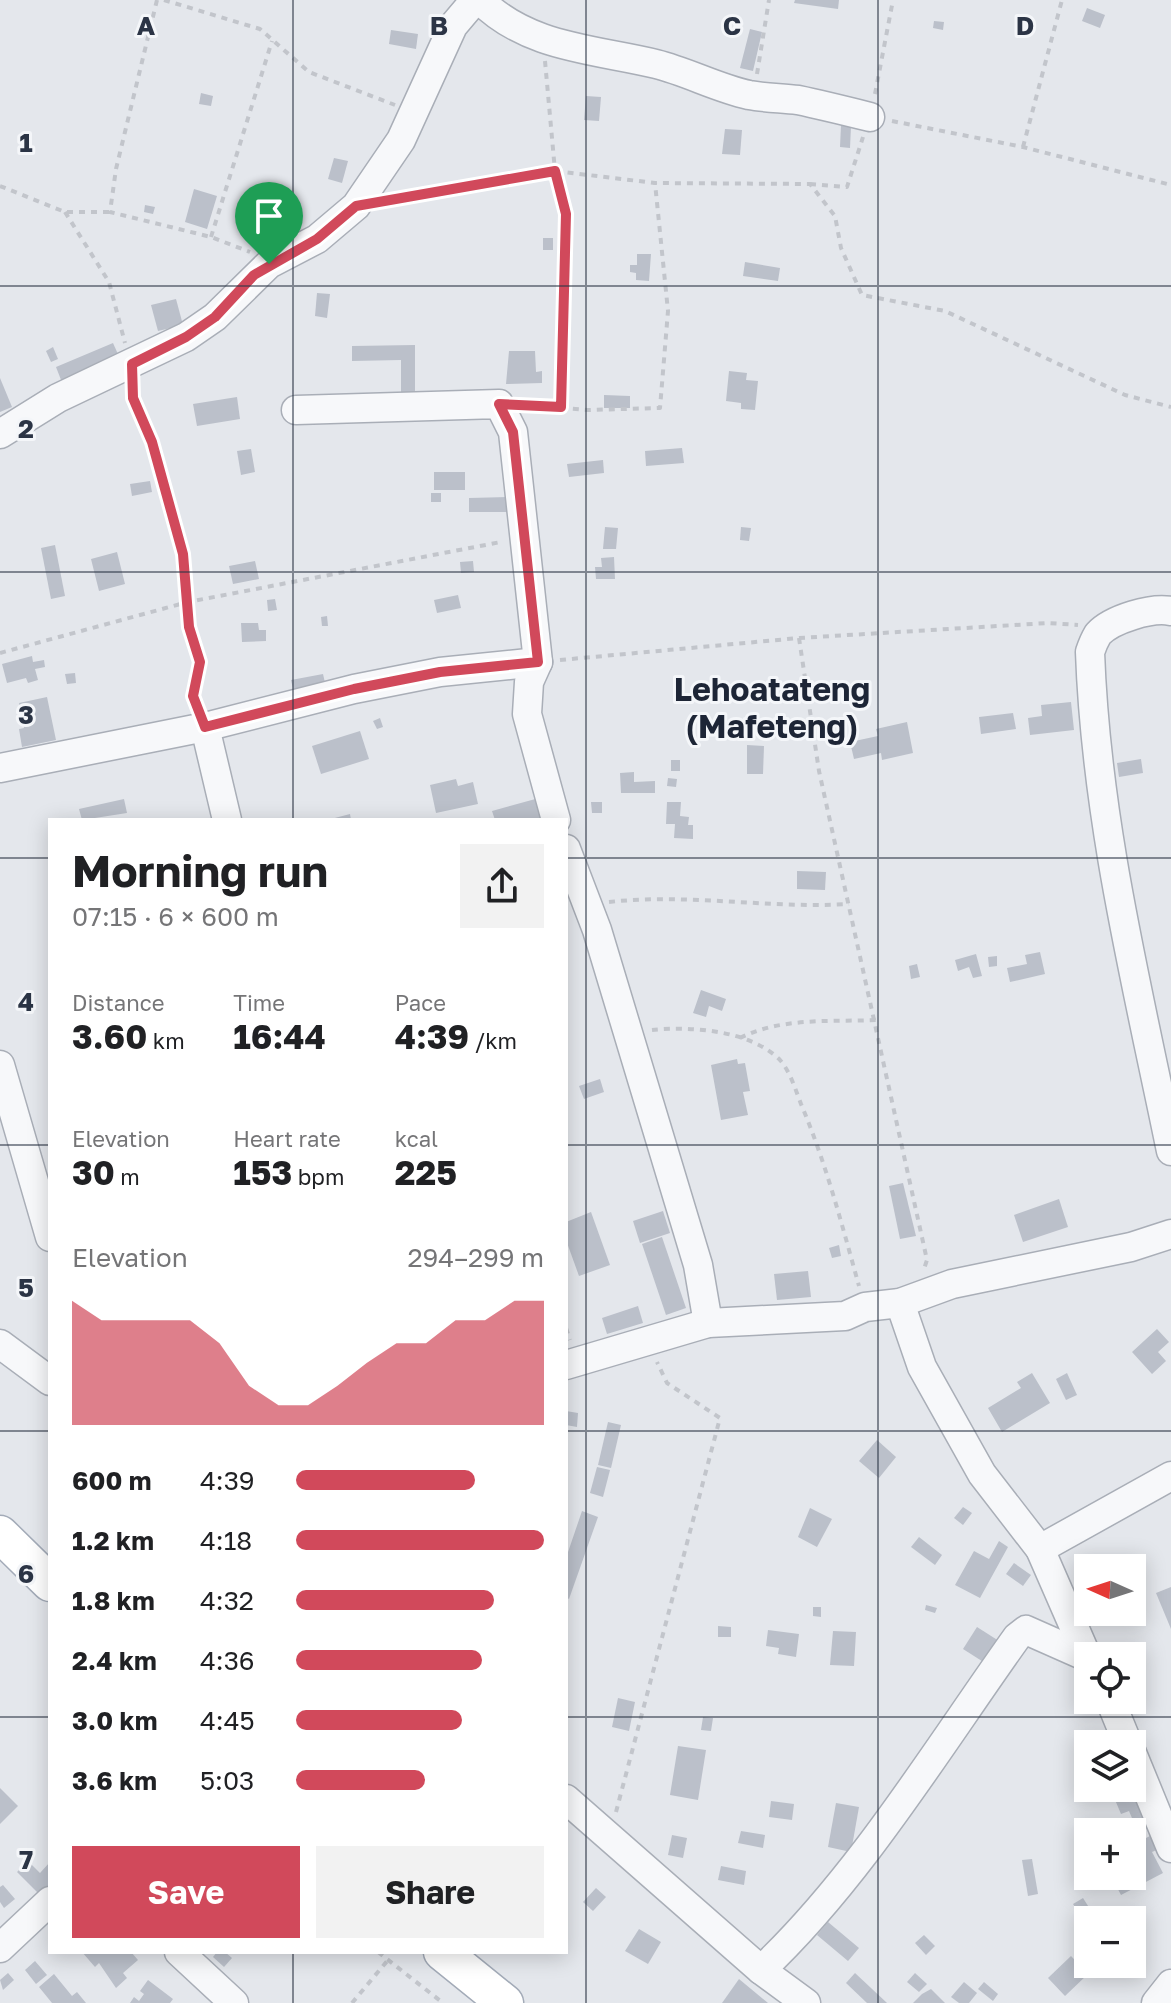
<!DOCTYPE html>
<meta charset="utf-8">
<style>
:root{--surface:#fff;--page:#f2f2f2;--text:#202124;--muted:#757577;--accent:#d1495b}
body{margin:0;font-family:"Golos Text",sans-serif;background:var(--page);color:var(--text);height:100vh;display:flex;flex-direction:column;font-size:30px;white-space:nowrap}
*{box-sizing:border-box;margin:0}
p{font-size:26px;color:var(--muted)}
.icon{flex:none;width:44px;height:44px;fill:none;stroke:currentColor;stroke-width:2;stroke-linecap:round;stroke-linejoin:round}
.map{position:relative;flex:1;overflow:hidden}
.drawer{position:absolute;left:48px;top:818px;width:520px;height:1136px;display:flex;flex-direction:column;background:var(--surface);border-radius:0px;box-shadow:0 4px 20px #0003}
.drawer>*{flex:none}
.needle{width:52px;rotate:273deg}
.fabs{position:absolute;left:1074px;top:1554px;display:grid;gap:16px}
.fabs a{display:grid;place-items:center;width:72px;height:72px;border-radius:0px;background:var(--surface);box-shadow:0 4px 20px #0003;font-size:40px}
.pin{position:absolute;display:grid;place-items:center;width:68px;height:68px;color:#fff;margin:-82px -34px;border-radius:50% 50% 50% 0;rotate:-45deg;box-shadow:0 0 8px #0007}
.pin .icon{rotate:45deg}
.round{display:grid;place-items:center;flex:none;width:84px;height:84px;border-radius:0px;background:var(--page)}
.head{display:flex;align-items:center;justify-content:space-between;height:136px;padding:0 24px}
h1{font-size:44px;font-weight:700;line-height:60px}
.stats{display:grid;grid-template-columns:repeat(3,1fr);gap:12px;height:136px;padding:8px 24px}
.stats div{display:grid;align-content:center}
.stats b{font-size:34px;font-weight:700}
.stats small{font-size:22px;font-weight:400}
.stats p{font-size:22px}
.chart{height:224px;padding:16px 24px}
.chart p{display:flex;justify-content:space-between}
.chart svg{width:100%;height:144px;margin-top:8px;fill:var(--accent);opacity:.7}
.button{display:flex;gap:16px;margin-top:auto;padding:16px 24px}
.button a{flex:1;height:92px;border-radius:0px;background:var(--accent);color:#fff;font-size:32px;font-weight:700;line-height:92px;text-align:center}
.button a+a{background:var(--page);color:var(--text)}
ul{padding:0 24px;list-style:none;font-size:26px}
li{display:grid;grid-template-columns:128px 96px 1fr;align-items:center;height:60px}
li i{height:20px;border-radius:10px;background:var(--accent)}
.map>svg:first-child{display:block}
.building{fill:#bbc0ca}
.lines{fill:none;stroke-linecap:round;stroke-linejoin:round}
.minor-casing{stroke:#a9aeb7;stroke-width:31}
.major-casing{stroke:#a3abb8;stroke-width:39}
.path{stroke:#c2c5cb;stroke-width:4;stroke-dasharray:6 6;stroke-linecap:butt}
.minor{stroke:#f7f8fa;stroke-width:28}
.major{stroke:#fff;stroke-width:36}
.route-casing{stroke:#fff;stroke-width:16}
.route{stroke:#d1495b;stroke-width:10}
.grid{fill:none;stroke:#2b3445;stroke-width:2;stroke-opacity:0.55}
.labels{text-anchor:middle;stroke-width:6;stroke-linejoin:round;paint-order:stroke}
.district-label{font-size:32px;font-weight:bold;fill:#1d2536;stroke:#f4f6f9}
.grid-label{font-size:26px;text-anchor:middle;font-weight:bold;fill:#2b3445;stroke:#f4f6f9;stroke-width:6;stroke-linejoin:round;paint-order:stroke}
</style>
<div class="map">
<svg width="1171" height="2003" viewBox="0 0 1171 2003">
<rect width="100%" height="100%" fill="#e4e7ec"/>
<g class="building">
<path d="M795 0H839L838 9 794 3Z"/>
<path d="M1087 8 1105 15 1100 28 1082 21Z"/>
<path d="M934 21 944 22 943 30 933 28Z"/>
<path d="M750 29 762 32 753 71 740 68Z"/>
<path d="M391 30 418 34 416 49 389 44Z"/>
<path d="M201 93 213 96 211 106 199 104Z"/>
<path d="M586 96 601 97 599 121 584 120Z"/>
<path d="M841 125 851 126 850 148 840 147Z"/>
<path d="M725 129 742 130 740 155 722 154Z"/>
<path d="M334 158 348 161 342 183 328 179Z"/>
<path d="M194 189 217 196 207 229 185 222Z"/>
<path d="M145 205 155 207 153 214 144 212Z"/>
<rect x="543" y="238" width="10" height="12"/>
<path d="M637 254H651L649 281 636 280V273L630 272V265H637Z"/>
<path d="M745 262 780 268 778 281 743 276Z"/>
<path d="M317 293 330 294 327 318 315 316Z"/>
<path d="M176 299 183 325 158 331 151 305Z"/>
<path d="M113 343 121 361 63 385 56 367Z"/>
<path d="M415 345V394H401V360L352 361V346Z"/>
<path d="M53 347 58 359 51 362 46 351Z"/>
<path d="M509 351H535L536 372 542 371V383L506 384Z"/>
<path d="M729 371 747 373 746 380 758 381 755 410 741 409V403L726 401Z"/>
<path d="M0 378 12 407 0 412Z"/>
<path d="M604 395 630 396V408H604Z"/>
<path d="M237 397 240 419 197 426 193 404Z"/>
<path d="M682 448 684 463 646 466 645 451Z"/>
<path d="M251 449 255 472 241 475 237 451Z"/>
<path d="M603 460 604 473 569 477 567 464Z"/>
<rect x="434" y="472" width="31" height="18"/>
<path d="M150 481 152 492 132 496 130 484Z"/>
<rect x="431" y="493" width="10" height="9"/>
<path d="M508 497V512H469V498Z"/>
<path d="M605 527 618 528 616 549H603Z"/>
<path d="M741 527 751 528 749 541 740 540Z"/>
<path d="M55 545 65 596 51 599 41 548Z"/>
<path d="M117 552 125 584 99 591 91 559Z"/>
<path d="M614 557 615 579H596L595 567H602L601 558Z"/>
<path d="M255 561 259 579 233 584 229 566Z"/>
<path d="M473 561 474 572 461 573 460 562Z"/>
<path d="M458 595 461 608 437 613 434 600Z"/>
<path d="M275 599 277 610 268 611 267 600Z"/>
<path d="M327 616 328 626H322L321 617Z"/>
<path d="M241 623H258L259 630H266V641L242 642Z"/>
<path d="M32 656 33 662 44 660 45 667 35 669 38 680 28 683 26 678 7 683 2 664Z"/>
<path d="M75 673 76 683 67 684 65 674Z"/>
<path d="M323 674 326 687 294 693 291 680Z"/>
<path d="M47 697 56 740 22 747 19 729 24 728 19 703Z"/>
<path d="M1071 702 1074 730 1030 735 1028 718 1042 716 1041 705Z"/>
<path d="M1013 713 1016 729 981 734 979 717Z"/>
<path d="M380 718 383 727 377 729 373 721Z"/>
<path d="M907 722 913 753 882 760 881 753 854 759 850 742 878 736 876 729Z"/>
<path d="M360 731 369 759 321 774 312 746Z"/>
<path d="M747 745 764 746 763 774H747Z"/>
<path d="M1141 759 1143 773 1119 777 1117 763Z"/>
<rect x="671" y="760" width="9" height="11"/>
<path d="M634 772V782L655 781V793H621L620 773Z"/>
<path d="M668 778 677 779 676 787 667 786Z"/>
<path d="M456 779 458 786 473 782 478 804 436 813 430 785Z"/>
<path d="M539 798 545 820H495L492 811Z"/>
<path d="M124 799 127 813 82 820 79 809Z"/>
<path d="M591 802H602V813H592Z"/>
<path d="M667 802H681L680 816 689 817 688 825H693V839L674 838 675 824H666Z"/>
<path d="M350 814 351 820H331V819Z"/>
<path d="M797 871 826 872 825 890 797 889Z"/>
<path d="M1040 952 1045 974 1010 982 1007 968 1027 964 1025 955Z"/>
<path d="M976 954 982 976 973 978 969 967 958 971 955 960Z"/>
<path d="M997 956V966L989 967 988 957Z"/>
<path d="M917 964 920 977 911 979 909 966Z"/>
<path d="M701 990 726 999 722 1011 709 1006 706 1017 693 1013Z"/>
<path d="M737 1059 738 1064 745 1063 750 1091 743 1092 748 1115 721 1120 711 1065Z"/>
<path d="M600 1079 604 1092 584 1099 579 1086Z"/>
<path d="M903 1183 916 1236 900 1239 889 1186Z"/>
<path d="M1059 1199 1068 1227 1023 1242 1014 1215Z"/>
<path d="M663 1211 670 1233 640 1243 633 1221Z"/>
<path d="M591 1212 610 1265 579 1276 566 1240V1222Z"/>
<path d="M662 1237 686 1308 666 1315 642 1244Z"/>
<path d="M839 1245 841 1256 832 1258 829 1248Z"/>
<path d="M808 1271 811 1297 777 1300 774 1274Z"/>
<path d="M638 1306 643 1323 607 1334 602 1318Z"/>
<path d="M1157 1329 1169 1342 1158 1352 1166 1361 1152 1374 1132 1352Z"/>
<path d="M1032 1373 1050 1403 1002 1432 988 1408 1021 1388 1017 1382Z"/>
<path d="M1067 1373 1077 1395 1066 1400 1056 1379Z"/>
<path d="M566 1411 578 1413 577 1427 566 1425Z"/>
<path d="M608 1422 621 1425 611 1468 598 1465Z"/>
<path d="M877 1440 896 1457 879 1478 859 1461Z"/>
<path d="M597 1467 610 1470 603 1497 590 1493Z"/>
<path d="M963 1507 972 1513 963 1525 954 1518Z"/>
<path d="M810 1508 832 1519 817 1547 798 1537Z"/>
<path d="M582 1511 598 1517 569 1599 566 1597V1558Z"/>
<path d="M919 1537 942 1555 935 1565 911 1547Z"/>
<path d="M999 1541 1008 1547 980 1598 955 1585 974 1551 989 1559Z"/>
<path d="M1014 1563 1031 1575 1023 1586 1006 1574Z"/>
<path d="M1171 1587V1629L1156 1593Z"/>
<path d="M926 1605 937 1608 935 1613 925 1610Z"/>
<path d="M813 1607H821V1617L813 1616Z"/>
<path d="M718 1626 731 1627V1637H718Z"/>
<path d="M977 1627 999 1641 985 1663 963 1649Z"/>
<path d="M768 1630 799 1634 796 1657 778 1654 779 1648 766 1646Z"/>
<path d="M833 1631 856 1632 854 1666 830 1665Z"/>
<path d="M618 1698 635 1702 629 1731 612 1727Z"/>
<path d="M703 1717 713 1718 711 1731 701 1730Z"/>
<path d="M678 1746 706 1750 698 1800 670 1795Z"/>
<path d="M0 1788 18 1806 0 1824Z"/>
<path d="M1132 1788 1148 1825 1137 1830 1129 1811 1121 1814 1113 1795Z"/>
<path d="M771 1801 794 1804 792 1820 769 1817Z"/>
<path d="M836 1803 859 1807 851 1852 828 1847Z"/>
<path d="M741 1831 765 1835 763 1848 738 1843Z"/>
<path d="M1154 1834 1161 1848 1152 1852 1163 1873 1121 1895 1111 1876H1132V1845Z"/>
<path d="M672 1835 687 1838 683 1858 668 1855Z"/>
<path d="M1032 1859 1038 1894 1028 1896 1022 1860Z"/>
<path d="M28 1861 40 1873 50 1862V1887L41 1896 17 1872Z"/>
<path d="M721 1866 746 1871 744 1885 718 1880Z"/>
<path d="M3 1885 15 1899 4 1908 0 1902V1887Z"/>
<path d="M596 1888 606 1897 593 1911 583 1902Z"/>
<path d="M1083 1898 1097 1920H1088V1928L1073 1904Z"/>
<path d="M828 1922 859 1948 848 1961 817 1935Z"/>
<path d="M639 1929 661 1942 648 1964 625 1951Z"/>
<path d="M924 1935 935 1946 926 1955 915 1943Z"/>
<path d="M82 1952H131L138 1960 123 1973 127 1978 116 1988 99 1963 95 1967Z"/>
<path d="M217 1952H225L232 1958 224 1967 213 1957Z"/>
<path d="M1071 1956 1088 1974 1065 1996 1048 1978Z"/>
<path d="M35 1961 47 1975 36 1984 25 1970Z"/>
<path d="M8 1973 14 1980 3 1990 0 1980Z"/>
<path d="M855 1973 887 2003H867L846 1983Z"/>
<path d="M915 1973 927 1984 919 1992 907 1982Z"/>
<path d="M54 1974 72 1996 77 1992 86 2003H52L39 1987Z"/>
<path d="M739 1979 768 2003H722Z"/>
<path d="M148 1980 173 1999 170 2003H130L134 1997 139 2001 144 1994 140 1991Z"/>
<path d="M964 1982 977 1993 969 2003H959L951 1997Z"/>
<path d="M984 1982 998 1994 993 2001 978 1989Z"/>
<path d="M931 1989 945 2003H913L922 1994Z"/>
</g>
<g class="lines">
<defs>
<g id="minor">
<path d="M480 0C528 48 594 49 656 64 688 72 717 88 749 95 765 98 782 98 798 100 822 105 846 111 870 117"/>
<path d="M296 410 499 404 513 432 538 662 529 682 527 714 556 820"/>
<path d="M0 434 58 398 186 337 215 317 269 264 317 239 356 206 401 140 453 26 475 0"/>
<path d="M1171 611C1152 607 1112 619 1098 634 1095 639 1092 646 1090 652 1096 821 1137 985 1171 1151"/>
<path d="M205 727 227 820"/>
<path d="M0 768 205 727 354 689 440 672 538 662"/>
<path d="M566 849 597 930 698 1265 708 1323"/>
<path d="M0 1065 50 1237"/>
<path d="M900 1303 922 1367 982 1474 1040 1549 1088 1659"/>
<path d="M0 1344 50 1381"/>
<path d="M566 1365 708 1323 845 1316 865 1307 900 1303 952 1284 1131 1247 1171 1234"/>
<path d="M1040 1549 1171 1476"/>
<path d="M1110 1700 1128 1744"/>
<path d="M1132 1753 1171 1848"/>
<path d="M566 1799 761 1970 806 2003"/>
<path d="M0 1948 50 1901"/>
<path d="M179 1952 234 2003"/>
<path d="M761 1970C859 1878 939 1746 1017 1637L1026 1630 1087 1657"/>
<path d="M1156 2003 1171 1984"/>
</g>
<g id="major">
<path d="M0 1534 50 1583"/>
<path d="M442 1952 505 2003"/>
</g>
</defs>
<use href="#minor" class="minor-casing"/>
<use href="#major" class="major-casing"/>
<g class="path">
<path d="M157 0 116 169 110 212 211 237 250 252"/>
<path d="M164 0 260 29 309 72 395 105"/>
<path d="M545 61 555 171 566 214 561 406"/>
<path d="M757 74 769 0"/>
<path d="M875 94 893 0"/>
<path d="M892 121 1023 147 1171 185"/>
<path d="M1023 147 1062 0"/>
<path d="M810 184 847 187 863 137"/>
<path d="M0 186 65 212H110"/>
<path d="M390 199 555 171 655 183 810 184 835 216 841 248 862 295 945 311 1125 395 1171 407"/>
<path d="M65 212 109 282 125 343"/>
<path d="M211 237 272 41"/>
<path d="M133 387 183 554 189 627 200 662 193 696 197 706"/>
<path d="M525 405 587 410 660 408 668 311 655 183"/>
<path d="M799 638 819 771 927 1260 923 1272"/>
<path d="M0 653 188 602 501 542"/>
<path d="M560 660 799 638 1048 623 1078 625"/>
<path d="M609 902C690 893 769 909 849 904"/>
<path d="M652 1030C691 1026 750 1030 780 1060 790 1071 796 1091 801 1104 826 1163 842 1225 859 1286"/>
<path d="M740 1038C782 1017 831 1022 876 1020"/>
<path d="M566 1328 570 1340"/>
<path d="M616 1812 720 1418 667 1383 657 1362"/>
<path d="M378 1952 443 2003"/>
<path d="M352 2003 388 1960"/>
</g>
<use href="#minor" class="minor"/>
<use href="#major" class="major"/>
</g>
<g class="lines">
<defs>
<path id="route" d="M555 171 566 214 561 407 499 404 513 432 538 662 440 672 354 689 205 727 193 696 200 662 189 627 183 554 152 442 133 398 132 364 186 337 215 317 254 275 317 239 356 206Z"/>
</defs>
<use href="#route" class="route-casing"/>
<use href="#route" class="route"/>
</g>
<path class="grid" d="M293 0V820M586 0V2003M878 0V2003M0 286H1171M0 572H1171M0 858H50M566 858H1171M0 1145H50M566 1145H1171M0 1431H50M566 1431H1171M0 1717H50M566 1717H1171M293 1952V2003"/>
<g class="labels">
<g class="district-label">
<text x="772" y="701">Lehoatateng<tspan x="772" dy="37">(Mafeteng)</tspan></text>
</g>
</g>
<g class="grid-label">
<text x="146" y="35">A</text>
<text x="439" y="35">B</text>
<text x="732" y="35">C</text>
<text x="1025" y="35">D</text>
<text x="26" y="152">1</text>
<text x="26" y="438">2</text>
<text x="26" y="724">3</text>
<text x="26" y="1011">4</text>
<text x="26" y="1297">5</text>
<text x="26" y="1583">6</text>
<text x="26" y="1869">7</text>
</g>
</svg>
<div class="fabs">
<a><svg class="needle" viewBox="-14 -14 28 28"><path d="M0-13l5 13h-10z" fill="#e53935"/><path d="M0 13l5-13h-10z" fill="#757577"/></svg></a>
<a><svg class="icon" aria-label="locate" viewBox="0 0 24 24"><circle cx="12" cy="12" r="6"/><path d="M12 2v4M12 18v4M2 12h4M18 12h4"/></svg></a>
<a><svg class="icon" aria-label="layers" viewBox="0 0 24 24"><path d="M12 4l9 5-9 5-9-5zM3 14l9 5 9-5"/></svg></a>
<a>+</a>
<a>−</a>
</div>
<div class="pin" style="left:269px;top:264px;background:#1e9e55"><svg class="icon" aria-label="arrive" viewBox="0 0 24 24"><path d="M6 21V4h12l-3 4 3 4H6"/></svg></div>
<section class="drawer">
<div class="head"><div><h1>Morning run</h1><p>07:15 · 6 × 600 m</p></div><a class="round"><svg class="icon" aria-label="share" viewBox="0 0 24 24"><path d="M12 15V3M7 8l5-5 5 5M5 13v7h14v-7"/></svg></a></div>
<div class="stats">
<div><p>Distance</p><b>3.60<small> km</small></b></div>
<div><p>Time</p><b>16:44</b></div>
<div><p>Pace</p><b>4:39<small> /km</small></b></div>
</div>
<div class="stats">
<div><p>Elevation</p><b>30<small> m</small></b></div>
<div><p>Heart rate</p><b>153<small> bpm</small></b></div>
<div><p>kcal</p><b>225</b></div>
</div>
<div class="chart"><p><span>Elevation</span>294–299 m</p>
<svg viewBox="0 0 160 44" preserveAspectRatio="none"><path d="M0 44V6L10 12L20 12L30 12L40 12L50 19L60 32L70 38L80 38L90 32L100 25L110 19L120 19L130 12L140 12L150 6L160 6V44z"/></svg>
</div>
<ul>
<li><b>600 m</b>4:39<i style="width:72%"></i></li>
<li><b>1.2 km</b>4:18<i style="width:100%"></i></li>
<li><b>1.8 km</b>4:32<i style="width:80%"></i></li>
<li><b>2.4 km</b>4:36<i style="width:75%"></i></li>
<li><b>3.0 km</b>4:45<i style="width:67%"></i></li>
<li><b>3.6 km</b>5:03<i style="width:52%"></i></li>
</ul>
<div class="button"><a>Save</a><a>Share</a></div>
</section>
</div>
